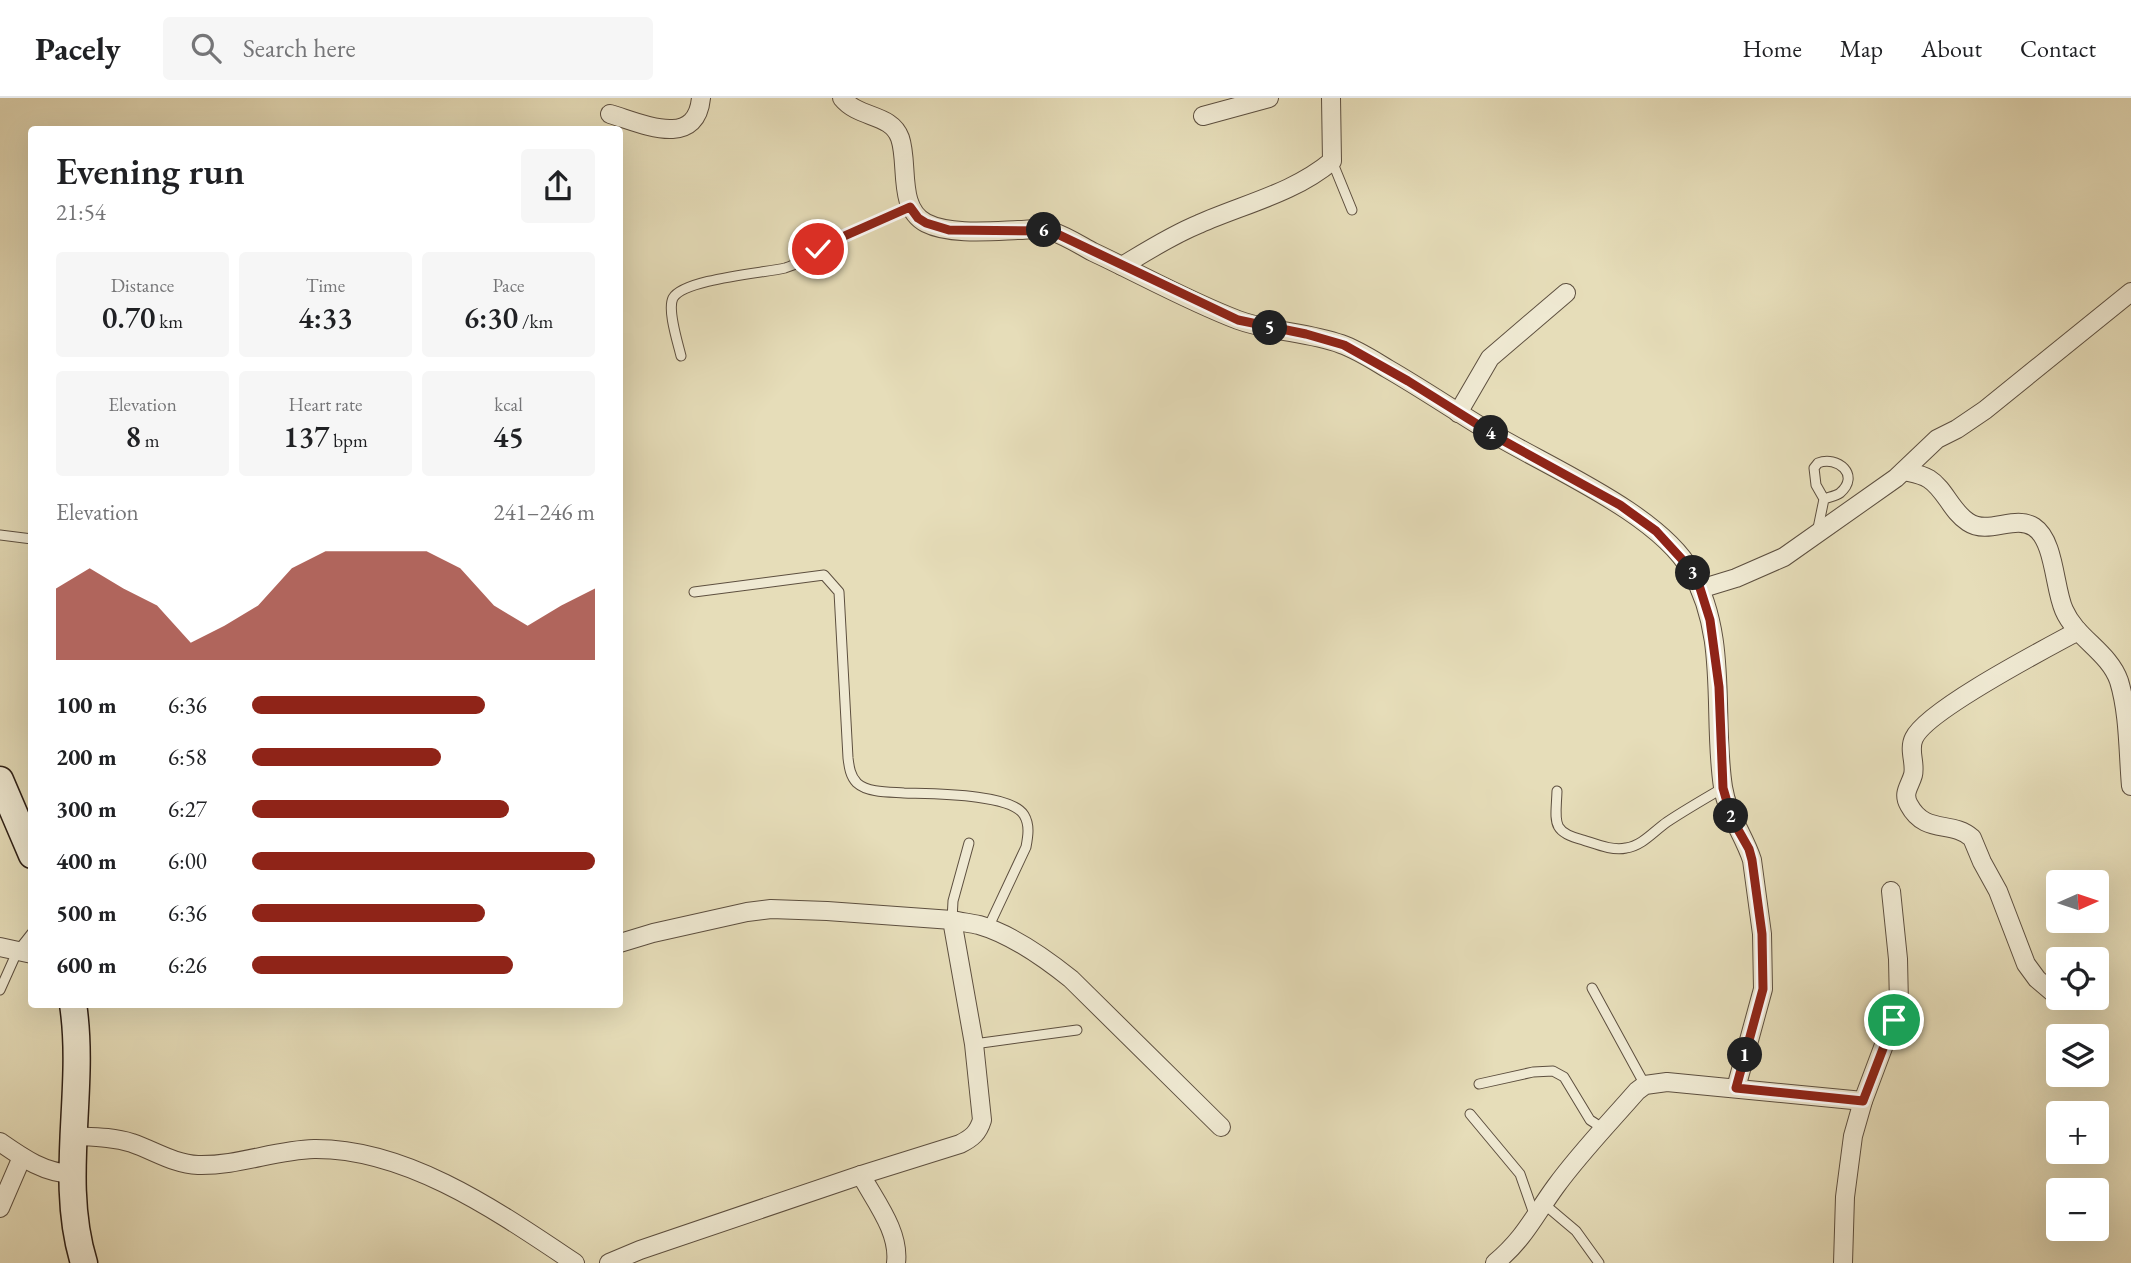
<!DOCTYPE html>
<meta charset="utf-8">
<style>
:root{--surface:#fff;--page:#f6f6f6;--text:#202124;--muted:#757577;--line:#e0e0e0;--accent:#8f2418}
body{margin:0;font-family:"EB Garamond",serif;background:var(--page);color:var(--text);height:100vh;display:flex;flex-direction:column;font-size:26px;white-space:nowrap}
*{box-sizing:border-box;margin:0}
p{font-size:23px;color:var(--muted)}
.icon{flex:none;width:38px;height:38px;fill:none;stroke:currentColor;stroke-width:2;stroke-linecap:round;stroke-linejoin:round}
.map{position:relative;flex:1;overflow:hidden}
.side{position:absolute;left:28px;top:28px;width:595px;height:882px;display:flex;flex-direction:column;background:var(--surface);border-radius:7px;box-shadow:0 7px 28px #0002}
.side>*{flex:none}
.needle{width:46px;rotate:87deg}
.controls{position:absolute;left:2046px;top:772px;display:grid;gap:14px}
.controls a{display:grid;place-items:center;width:63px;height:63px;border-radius:7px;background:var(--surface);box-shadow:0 7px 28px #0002;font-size:35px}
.pin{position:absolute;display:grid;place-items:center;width:60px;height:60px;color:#fff;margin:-30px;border:4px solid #fff;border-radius:50%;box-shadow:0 2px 7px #0007}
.km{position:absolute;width:35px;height:35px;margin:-18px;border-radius:50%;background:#222;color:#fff;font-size:19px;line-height:35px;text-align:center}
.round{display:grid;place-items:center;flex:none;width:74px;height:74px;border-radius:7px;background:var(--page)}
.summary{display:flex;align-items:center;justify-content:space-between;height:119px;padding:0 28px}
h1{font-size:38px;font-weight:600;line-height:52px}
.figures{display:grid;grid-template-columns:repeat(3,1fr);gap:10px;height:119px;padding:7px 28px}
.figures div{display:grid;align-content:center;border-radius:7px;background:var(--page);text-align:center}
.figures b{font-size:30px;font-weight:600}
.figures small{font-size:19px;font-weight:400}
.figures p{font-size:19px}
.chart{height:196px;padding:14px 28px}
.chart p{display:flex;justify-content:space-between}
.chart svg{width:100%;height:126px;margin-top:7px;fill:var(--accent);opacity:.7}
ul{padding:0 28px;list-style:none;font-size:23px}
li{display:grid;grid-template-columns:112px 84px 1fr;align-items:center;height:52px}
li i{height:18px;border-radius:9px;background:var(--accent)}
header{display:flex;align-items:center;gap:42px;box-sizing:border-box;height:98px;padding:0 35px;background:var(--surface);border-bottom:2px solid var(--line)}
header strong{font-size:33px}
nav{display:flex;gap:38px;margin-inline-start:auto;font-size:24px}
.search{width:490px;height:63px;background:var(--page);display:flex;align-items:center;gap:18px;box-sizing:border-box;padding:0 24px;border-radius:7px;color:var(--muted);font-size:26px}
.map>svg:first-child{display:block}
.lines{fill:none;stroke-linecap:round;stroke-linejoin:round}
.service-casing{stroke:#5d4f3f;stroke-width:11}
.minor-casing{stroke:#5d4f3f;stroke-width:20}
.secondary-casing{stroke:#2f2016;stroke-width:29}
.service{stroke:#efe9d2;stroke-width:9}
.minor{stroke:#efe9d2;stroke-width:18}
.secondary{stroke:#efe9d2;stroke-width:26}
.route-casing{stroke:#fff;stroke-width:14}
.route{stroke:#8f2418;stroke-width:9}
</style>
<header>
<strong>Pacely</strong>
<div class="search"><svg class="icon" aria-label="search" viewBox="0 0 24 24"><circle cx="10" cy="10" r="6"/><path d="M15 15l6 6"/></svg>Search here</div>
<nav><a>Home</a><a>Map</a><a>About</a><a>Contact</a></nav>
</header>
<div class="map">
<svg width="2131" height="1165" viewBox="0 0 2131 1165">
<rect width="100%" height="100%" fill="#e6ddb9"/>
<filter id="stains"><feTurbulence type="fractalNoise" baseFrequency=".00286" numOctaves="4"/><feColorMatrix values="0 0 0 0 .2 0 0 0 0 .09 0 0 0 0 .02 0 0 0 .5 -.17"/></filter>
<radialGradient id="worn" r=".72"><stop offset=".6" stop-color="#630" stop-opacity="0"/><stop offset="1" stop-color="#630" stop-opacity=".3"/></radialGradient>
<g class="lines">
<defs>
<g id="service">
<path d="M1332 63 1352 112"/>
<path d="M681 258C678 245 667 212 673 200 684 181 764 175 785 170 803 165 816 152 832 143 857 131 884 121 910 109"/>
<path d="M1817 435 1824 401 1816 387 1814 370 1818 365C1837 357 1861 377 1840 395 1836 398 1829 399 1824 401"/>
<path d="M0 437 32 441"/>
<path d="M694 494 824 477 839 494 848 660C849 668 850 678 857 685 868 695 890 694 904 695 929 696 1011 695 1024 717 1030 727 1028 738 1026 749L988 830"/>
<path d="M1557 693C1556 723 1550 734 1583 742 1596 746 1612 753 1626 750 1642 748 1654 733 1667 724 1685 712 1704 701 1723 690"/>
<path d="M952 822 953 803 969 745"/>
<path d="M1592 890 1645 987"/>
<path d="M0 892 17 854 32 835"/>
<path d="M974 946 1077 932"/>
<path d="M1479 986 1533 974 1553 973 1564 979 1590 1022 1604 1031"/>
<path d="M1470 1016 1520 1076 1534 1116"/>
<path d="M1544 1106 1576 1133 1599 1165"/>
</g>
<g id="minor">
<path d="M842 0C859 21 891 15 900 40 909 66 897 110 926 125 949 137 992 133 1018 132 1029 132 1041 129 1051 133 1066 138 1080 147 1093 154 1140 176 1190 204 1238 222 1271 234 1308 234 1341 246 1358 252 1373 262 1388 271 1421 290 1452 311 1485 331 1543 367 1658 414 1691 473 1729 539 1712 617 1723 689 1727 716 1744 737 1752 762L1762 836 1763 891 1736 990"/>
<path d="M610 16C641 25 696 52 701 0"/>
<path d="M1203 18 1269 0"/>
<path d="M1122 168C1147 153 1172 137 1199 126 1244 106 1294 95 1332 63L1331 0"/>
<path d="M1458 315 1490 260 1566 195"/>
<path d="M1904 373C1912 375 1921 376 1929 381 1945 391 1951 413 1968 424 1989 438 2014 416 2034 429 2055 443 2054 490 2064 512 2076 540 2109 554 2119 583 2129 616 2128 654 2131 688"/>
<path d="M1700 491 1736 480 1784 459 1896 380 1937 341 1957 331 1985 312 2131 194"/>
<path d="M952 822C961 824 970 825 979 827 1011 836 1046 861 1071 881L1221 1029"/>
<path d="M0 849 32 856"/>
<path d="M2057 898 2037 881 2026 866 1998 793 1982 764 1972 740C1952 722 1925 737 1909 707 1902 695 1910 688 1913 677 1916 665 1908 652 1914 640 1927 612 2045 551 2078 533"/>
<path d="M74 1038C94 1039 113 1039 132 1045 155 1053 174 1066 198 1067 238 1068 275 1052 314 1051 408 1050 500 1115 575 1165"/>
<path d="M0 1044C23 1060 44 1075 73 1076"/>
<path d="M861 1077C875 1103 900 1134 896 1165"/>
<path d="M0 1110 22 1059"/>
<path d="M609 1165 640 1152 861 1077 960 1046C972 1040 978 1035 982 1022L974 946 952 822 827 813 771 811 747 814 653 835 620 845"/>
<path d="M1495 1165C1525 1140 1534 1118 1556 1088 1580 1055 1610 1024 1637 993L1645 987 1667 984 1863 1003"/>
<path d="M1843 1165 1845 1099 1853 1038 1863 1003 1899 907 1898 861 1891 793"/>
</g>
<g id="secondary">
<path d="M0 682 32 757"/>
<path d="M73 906C86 992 58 1081 84 1165"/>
</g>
</defs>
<use href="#service" class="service-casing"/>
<use href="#minor" class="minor-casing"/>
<use href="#secondary" class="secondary-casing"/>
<use href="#service" class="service"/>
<use href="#minor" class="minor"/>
<use href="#secondary" class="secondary"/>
</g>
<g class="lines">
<defs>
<path id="route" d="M818 151 833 143 910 109 918 120 926 125 949 132 1051 133 1238 222 1306 236 1344 247 1408 283 1504 343 1620 407 1656 433 1689 469 1699 487 1710 522 1719 589 1723 690 1732 721 1749 751 1752 762 1762 836 1763 891 1736 990 1863 1003 1894 922"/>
</defs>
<use href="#route" class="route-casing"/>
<use href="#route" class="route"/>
</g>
<rect width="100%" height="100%" filter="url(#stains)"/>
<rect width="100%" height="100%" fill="url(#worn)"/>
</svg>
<div class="controls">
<a><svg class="needle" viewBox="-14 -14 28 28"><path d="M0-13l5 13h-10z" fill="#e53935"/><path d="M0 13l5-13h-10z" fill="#757577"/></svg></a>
<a><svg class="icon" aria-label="locate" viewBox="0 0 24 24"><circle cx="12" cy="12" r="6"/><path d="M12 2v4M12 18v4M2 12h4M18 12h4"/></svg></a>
<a><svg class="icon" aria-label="layers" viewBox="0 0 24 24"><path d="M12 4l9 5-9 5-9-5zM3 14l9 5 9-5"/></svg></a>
<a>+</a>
<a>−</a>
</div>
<div class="pin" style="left:1894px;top:922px;background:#1e9e55"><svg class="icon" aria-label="arrive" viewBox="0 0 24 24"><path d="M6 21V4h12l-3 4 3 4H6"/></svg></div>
<div class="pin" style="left:818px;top:151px;background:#d93025"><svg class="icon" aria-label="check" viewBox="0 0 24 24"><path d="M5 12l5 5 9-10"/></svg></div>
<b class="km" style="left:1745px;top:957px">1</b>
<b class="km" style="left:1731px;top:718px">2</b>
<b class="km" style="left:1693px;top:475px">3</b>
<b class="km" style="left:1491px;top:335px">4</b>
<b class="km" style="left:1270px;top:230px">5</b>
<b class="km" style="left:1044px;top:132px">6</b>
<section class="side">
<div class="summary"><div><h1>Evening run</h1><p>21:54</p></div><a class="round"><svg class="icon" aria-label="share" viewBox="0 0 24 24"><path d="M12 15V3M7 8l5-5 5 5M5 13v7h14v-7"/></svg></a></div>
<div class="figures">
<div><p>Distance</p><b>0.70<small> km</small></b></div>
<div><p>Time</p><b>4:33</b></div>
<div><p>Pace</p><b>6:30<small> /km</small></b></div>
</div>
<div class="figures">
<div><p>Elevation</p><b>8<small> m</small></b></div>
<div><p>Heart rate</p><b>137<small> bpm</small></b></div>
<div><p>kcal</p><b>45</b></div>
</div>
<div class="chart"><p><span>Elevation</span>241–246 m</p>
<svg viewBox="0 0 160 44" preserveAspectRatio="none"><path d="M0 44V19L10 12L20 19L30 25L40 38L50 32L60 25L70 12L80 6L90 6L100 6L110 6L120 12L130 25L140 32L150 25L160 19V44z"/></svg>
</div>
<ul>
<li><b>100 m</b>6:36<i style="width:68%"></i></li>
<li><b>200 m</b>6:58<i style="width:55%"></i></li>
<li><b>300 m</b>6:27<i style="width:75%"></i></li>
<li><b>400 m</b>6:00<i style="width:100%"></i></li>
<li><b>500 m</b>6:36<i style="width:68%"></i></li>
<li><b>600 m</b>6:26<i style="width:76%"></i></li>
</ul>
</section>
</div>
